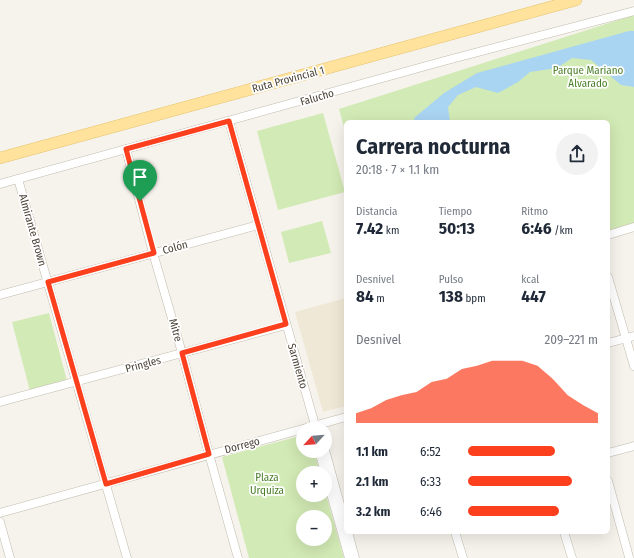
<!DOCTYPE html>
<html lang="es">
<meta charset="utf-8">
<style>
:root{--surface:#fff;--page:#f2f2f3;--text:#1f2937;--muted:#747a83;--accent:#fc3f1d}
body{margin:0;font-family:"Fira Sans Condensed",sans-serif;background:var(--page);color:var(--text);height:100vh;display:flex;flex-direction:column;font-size:15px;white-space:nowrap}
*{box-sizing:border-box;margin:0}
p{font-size:13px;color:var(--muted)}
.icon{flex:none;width:22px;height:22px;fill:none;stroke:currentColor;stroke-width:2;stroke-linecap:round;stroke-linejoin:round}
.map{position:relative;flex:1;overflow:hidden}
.sheet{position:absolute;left:344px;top:120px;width:266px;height:414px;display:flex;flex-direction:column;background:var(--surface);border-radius:6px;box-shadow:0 4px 16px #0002}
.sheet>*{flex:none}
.needle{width:26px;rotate:244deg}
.controls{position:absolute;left:296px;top:422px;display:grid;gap:8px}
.controls a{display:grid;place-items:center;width:36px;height:36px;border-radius:50%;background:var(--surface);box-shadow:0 4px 16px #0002;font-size:20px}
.pin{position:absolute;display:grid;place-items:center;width:34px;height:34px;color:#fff;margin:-41px -17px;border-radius:50% 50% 50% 0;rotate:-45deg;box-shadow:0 0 4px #0007}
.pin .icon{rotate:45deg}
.round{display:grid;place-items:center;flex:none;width:42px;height:42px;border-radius:21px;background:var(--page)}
.summary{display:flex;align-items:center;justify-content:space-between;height:68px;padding:0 12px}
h1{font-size:22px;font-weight:700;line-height:30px}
.figures{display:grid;grid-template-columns:repeat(3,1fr);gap:6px;height:68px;padding:4px 12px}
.figures div{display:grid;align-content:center}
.figures b{font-size:17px;font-weight:700}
.figures small{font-size:11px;font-weight:400}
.figures p{font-size:11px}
.chart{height:112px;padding:8px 12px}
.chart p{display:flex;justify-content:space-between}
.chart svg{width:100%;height:72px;margin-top:4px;fill:var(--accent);opacity:.7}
ul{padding:0 12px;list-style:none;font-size:13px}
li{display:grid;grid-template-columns:64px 48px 1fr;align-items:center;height:30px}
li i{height:10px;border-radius:5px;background:var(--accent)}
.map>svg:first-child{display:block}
.education{fill:#efe8d6}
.green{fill:#d2eab5;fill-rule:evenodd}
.water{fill:#a9d4f2}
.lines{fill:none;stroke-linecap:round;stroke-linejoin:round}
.minor-casing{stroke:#c2bbae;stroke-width:9}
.major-casing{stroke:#e6c16a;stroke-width:12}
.minor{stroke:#fff;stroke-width:8}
.major{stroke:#ffe39c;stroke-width:11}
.route-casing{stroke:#fff;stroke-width:8}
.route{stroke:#fc3f1d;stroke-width:5}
.labels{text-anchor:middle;stroke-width:3.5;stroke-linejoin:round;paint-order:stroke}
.park-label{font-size:11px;fill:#4a7f2a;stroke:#fff}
.street-label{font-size:11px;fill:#4b4439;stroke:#fff}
</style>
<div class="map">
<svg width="634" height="558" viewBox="0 0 634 558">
<rect width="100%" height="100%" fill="#f6f3ec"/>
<path class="education" d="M346 298V406L323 412 295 312Z"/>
<g class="green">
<path d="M634 15V227L608 234V122H346V135L339 109Z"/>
<path d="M323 113 345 192 278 210 257 131Z"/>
<path d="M322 221 331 253 289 263 281 232Z"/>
<path d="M49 313 67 381 30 391 12 322Z"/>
<path d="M303 435V451H314L320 473H303V495H325V491L344 558H249L222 457ZM303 517H325V539H303Z"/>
</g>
<path class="water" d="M629 31H634V87L621 85 591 60 572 58 557 68 530 72 518 82 498 93 476 87 458 95 448 107 450 122H415L414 118 444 93 477 73Z"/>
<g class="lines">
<defs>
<g id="minor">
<path d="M229 121 315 425 318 429"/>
<path d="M126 149 153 253 182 353 209 454 238 558"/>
<path d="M18 179 127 558"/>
<path d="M0 184 444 61 634 11"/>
<path d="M608 235 634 227"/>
<path d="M608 277 634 366"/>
<path d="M0 295 258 225"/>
<path d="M608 343 634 336"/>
<path d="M0 402 286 325"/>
<path d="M325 450 346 526"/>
<path d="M319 451 349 558"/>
<path d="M608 453 634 446"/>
<path d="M608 481 629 557"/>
<path d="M0 513 346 417"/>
<path d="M0 522 10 558"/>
<path d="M348 532 355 558"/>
<path d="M455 532 463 558"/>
<path d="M564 532 572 558"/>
</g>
<path id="major" d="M0 158 576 0"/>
</defs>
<use href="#minor" class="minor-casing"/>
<use href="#major" class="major-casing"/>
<use href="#minor" class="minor"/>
<use href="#major" class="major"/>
</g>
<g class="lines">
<defs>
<path id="route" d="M229 121 286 324 182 353 209 454 106 484 48 282 154 253 126 149Z"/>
</defs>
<use href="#route" class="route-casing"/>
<use href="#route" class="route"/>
</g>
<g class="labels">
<g class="park-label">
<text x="588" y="74">Parque Mariano<tspan x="588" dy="13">Alvarado</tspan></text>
<text x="267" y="481">Plaza<tspan x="267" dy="13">Urquiza</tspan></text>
</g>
<g class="street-label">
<text transform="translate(288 79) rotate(-15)" y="4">Ruta Provincial 1</text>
<text transform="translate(317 97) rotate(-16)" y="4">Falucho</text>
<text transform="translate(33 230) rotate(74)" y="4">Almirante Brown</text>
<text transform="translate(175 247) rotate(-15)" y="4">Colón</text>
<text transform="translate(176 330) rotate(74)" y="4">Mitre</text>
<text transform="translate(143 364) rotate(-15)" y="4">Pringles</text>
<text transform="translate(298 366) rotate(74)" y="4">Sarmiento</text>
<text transform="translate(242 445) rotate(-15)" y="4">Dorrego</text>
</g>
</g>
</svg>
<div class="controls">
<a><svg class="needle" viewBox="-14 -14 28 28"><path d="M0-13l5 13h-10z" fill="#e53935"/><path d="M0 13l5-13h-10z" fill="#747a83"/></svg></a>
<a>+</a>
<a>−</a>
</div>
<div class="pin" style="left:140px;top:201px;background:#1e9e55"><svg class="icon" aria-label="arrive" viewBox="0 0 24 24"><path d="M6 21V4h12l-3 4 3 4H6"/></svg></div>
<section class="sheet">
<div class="summary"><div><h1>Carrera nocturna</h1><p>20:18 · 7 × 1.1 km</p></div><a class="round"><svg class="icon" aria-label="share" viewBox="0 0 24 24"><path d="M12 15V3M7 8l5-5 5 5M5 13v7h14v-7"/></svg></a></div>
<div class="figures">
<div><p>Distancia</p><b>7.42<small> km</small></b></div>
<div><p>Tiempo</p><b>50:13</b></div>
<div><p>Ritmo</p><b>6:46<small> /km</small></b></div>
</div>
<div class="figures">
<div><p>Desnivel</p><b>84<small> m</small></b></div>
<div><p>Pulso</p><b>138<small> bpm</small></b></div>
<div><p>kcal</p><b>447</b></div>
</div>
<div class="chart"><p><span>Desnivel</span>209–221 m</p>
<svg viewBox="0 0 160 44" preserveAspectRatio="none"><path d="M0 44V38L10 35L20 30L30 27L40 25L50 19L60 17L70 11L80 9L90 6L100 6L110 6L120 9L130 17L140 27L150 33L160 38V44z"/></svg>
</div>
<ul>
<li><b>1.1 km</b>6:52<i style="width:67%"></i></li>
<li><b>2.1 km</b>6:33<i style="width:80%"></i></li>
<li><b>3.2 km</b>6:46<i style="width:70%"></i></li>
</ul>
</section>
</div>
